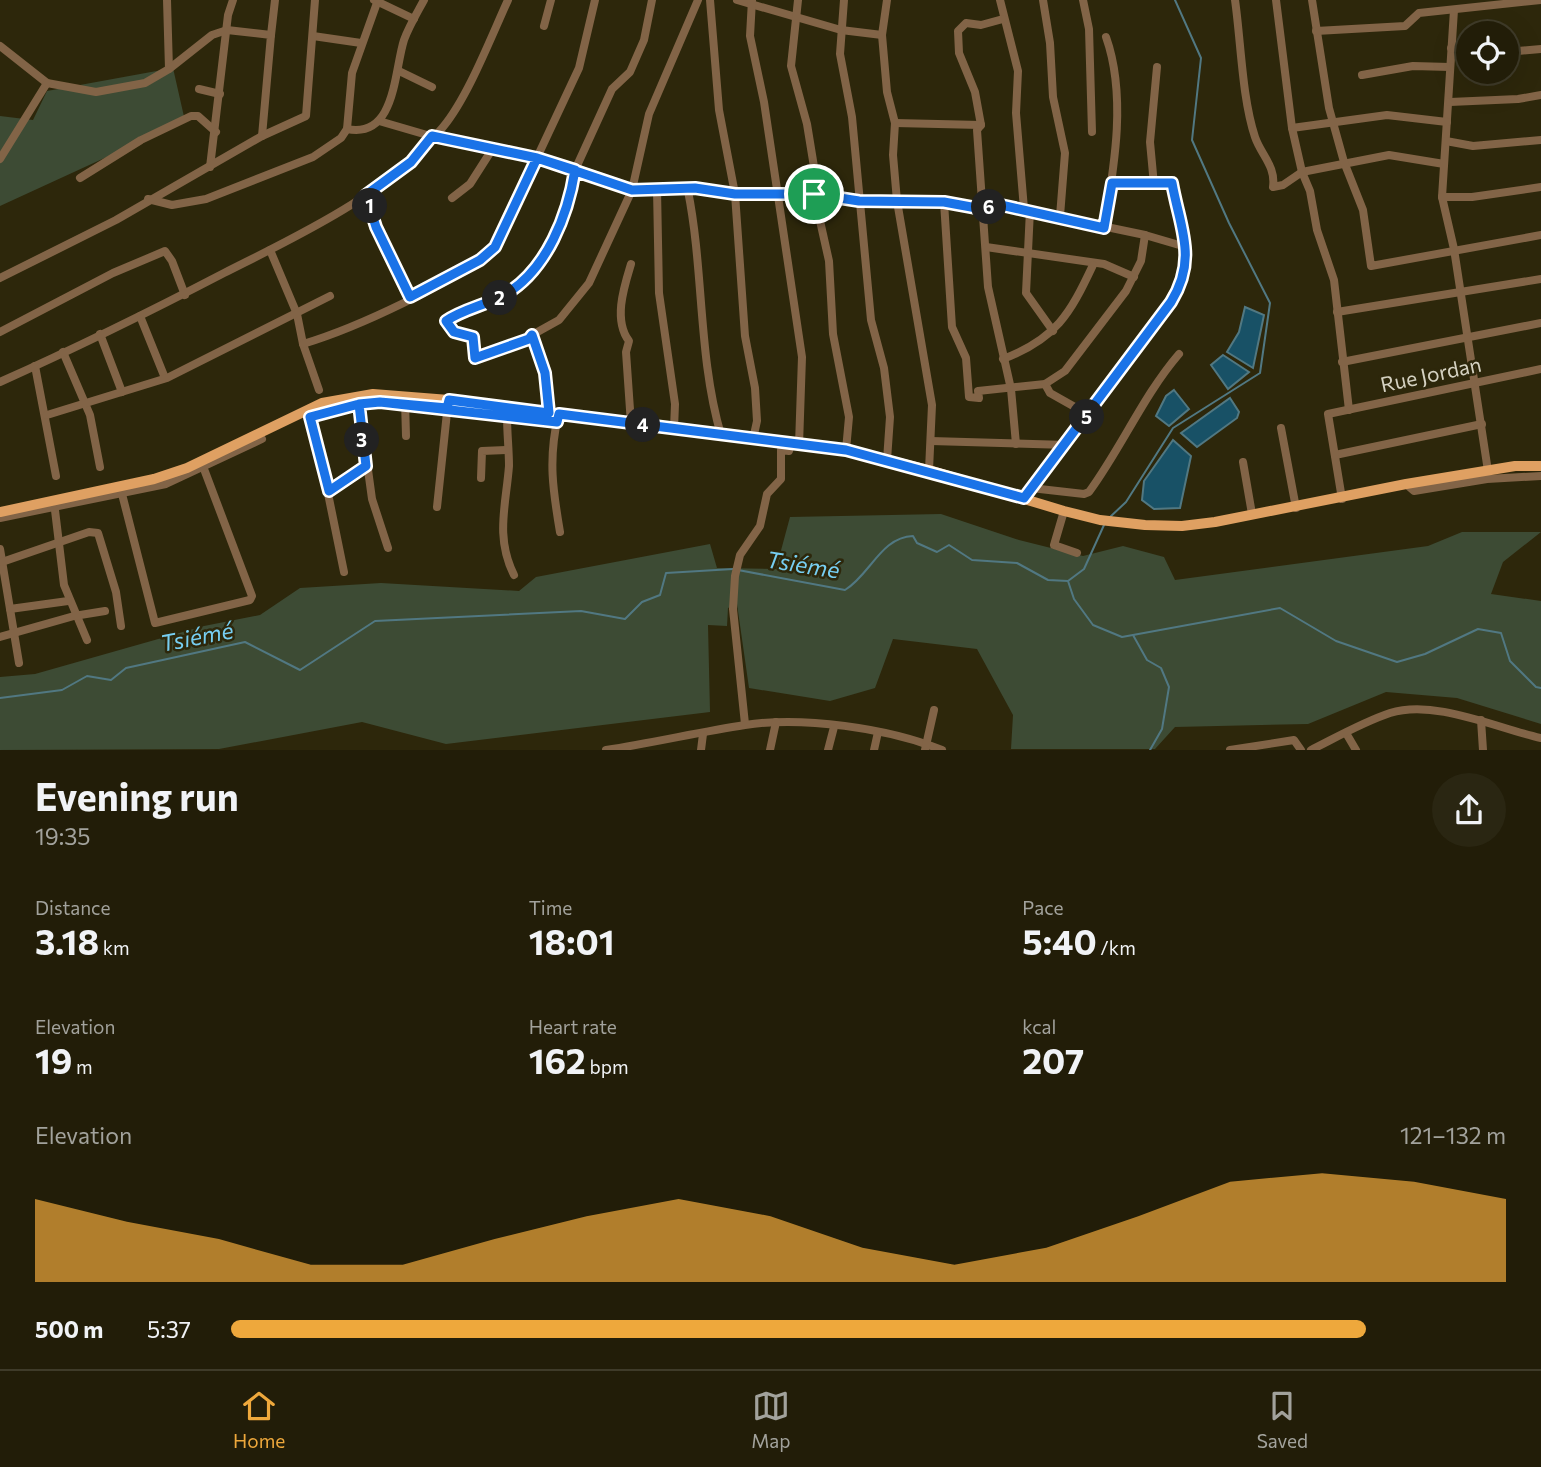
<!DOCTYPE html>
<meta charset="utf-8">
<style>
:root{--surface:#221d08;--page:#2a2612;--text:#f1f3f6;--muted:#a2a29c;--line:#3f3b29;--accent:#eea83c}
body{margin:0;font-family:Commissioner,sans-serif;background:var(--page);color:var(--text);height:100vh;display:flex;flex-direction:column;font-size:26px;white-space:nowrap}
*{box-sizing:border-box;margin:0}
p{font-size:23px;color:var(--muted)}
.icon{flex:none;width:38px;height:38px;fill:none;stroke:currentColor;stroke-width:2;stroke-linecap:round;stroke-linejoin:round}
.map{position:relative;height:750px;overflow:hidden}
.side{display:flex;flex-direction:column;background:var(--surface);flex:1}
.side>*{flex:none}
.buttons{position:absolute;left:1456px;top:21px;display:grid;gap:14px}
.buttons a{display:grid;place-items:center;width:63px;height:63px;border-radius:50%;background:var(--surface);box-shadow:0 7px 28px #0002,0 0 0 2px var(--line);font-size:35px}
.pin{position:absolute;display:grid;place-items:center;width:60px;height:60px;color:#fff;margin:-30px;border:4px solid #fff;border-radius:50%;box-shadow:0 2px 7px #0007}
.km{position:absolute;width:35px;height:35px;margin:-18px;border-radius:50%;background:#222;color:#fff;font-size:19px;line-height:35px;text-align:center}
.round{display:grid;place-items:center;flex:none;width:74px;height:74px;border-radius:37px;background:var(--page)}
.headline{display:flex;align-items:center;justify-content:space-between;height:119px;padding:0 35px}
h1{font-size:38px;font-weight:700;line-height:52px}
.figures{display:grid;grid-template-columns:repeat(3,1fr);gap:10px;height:119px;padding:7px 35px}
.figures div{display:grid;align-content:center}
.figures b{font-size:35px;font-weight:700}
.figures small{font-size:19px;font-weight:400}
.figures p{font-size:19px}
.chart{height:196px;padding:14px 35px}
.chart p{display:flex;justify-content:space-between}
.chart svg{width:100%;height:126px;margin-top:7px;fill:var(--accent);opacity:.7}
ul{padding:0 35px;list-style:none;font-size:23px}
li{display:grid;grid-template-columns:112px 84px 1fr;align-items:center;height:52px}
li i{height:18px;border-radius:9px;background:var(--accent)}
.menu{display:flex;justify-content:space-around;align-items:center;height:98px;border-top:2px solid var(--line);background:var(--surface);font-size:19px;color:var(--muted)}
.menu a{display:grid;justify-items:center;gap:4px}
.menu .selected{color:var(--accent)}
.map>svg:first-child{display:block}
.green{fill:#3d4b34}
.water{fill:#185166;stroke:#517882;stroke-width:2}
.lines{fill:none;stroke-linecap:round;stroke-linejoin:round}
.stream{stroke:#517882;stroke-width:2}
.minor{stroke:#826447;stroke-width:8}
.major{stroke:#dfa062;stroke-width:10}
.route-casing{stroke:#fff;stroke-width:14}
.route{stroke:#1a73e8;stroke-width:9}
.labels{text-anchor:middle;stroke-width:5;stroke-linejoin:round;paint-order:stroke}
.street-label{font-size:21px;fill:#d5d2c2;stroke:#2d270b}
.water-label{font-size:23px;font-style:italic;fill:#77cef1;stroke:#2d270b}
</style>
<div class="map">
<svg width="1541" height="750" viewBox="0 0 1541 750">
<rect width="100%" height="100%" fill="#2d270b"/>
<g class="green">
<path d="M173 68 185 121 0 206V116L33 120 47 91Z"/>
<path d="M941 514 1019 540 1083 556 1123 546 1164 557 1175 580 1428 546 1462 532H1541L1503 562 1491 594 1541 601V724L1457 698 1386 692 1308 724 1175 727 1155 749H1011L1013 715 977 649 893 639 875 688 830 701 749 688 737 604 728 608 727 626 708 625 710 712 446 744 362 722 219 749 0 750V677L35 674 204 626 260 615 300 588 381 583 519 591 536 577 710 544 717 568 776 569 790 517Z"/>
</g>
<g class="water">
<path d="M1245 307 1264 315 1253 368 1227 352 1239 332Z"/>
<path d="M1223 355 1249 372 1228 389 1211 365Z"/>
<path d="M1174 390 1189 409 1169 426 1156 416 1166 396Z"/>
<path d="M1230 398 1239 412 1237 418 1197 447 1181 433Z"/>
<path d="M1173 440 1191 456 1180 508 1154 509 1142 500 1144 481Z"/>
</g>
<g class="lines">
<g class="stream">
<path d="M1109 518 1126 502 1173 428 1260 373 1270 303 1229 223 1192 140 1201 58 1175 0"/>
<path d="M738 570 845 590C870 575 881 537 913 536L917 543 937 552 949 545 972 560 1017 563 1048 580 1068 581 1074 599 1093 625 1122 637 1280 608 1336 641 1397 662 1425 654 1478 629 1501 633 1510 661 1536 687 1541 688"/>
<path d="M1068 581 1084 569 1104 525"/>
<path d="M1133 635 1147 660 1161 668 1169 687 1162 729 1150 750"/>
<path d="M0 698 62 690 87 676 111 680 126 668 245 642 300 670 375 621 581 611 625 619 642 602 660 595 666 573 733 569"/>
</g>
<g class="minor">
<path d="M167 0 169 69"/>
<path d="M374 0 414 19"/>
<path d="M652 0 644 40 630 72 612 89 575 170 569 204 556 233 531 272 509 293 446 321 454 332 473 337 475 358 529 339 532 335 559 320 589 283 632 190 649 114 698 0"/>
<path d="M710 0 719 110 735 194 745 336 755 388 757 421 753 439"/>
<path d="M737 0 841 30 882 35"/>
<path d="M752 0 750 36 764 102 802 357 799 445"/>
<path d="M798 0 791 66 807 124 815 173 814 194 829 261 833 334 849 417 846 450"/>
<path d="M844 0 840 54 852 117 871 320 884 368 890 417 887 460"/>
<path d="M887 0 882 35 887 92 895 123 893 155 897 201 932 405 929 470"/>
<path d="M1000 0 1018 71 1016 113 1024 209"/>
<path d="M1043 0 1050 43 1053 97 1065 153 1060 216"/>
<path d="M1083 0 1089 29 1092 132"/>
<path d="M1235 0C1241 42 1242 98 1255 137 1261 155 1276 166 1273 187L1283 185 1302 172 1389 155 1444 164"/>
<path d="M1276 0 1292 128 1302 172 1310 191 1317 230 1334 280 1349 410"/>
<path d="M1312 0 1329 108 1344 162 1363 210 1371 266 1541 235"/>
<path d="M1454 10 1442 197 1454 249 1488 471"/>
<path d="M1003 19 981 25 966 23 958 31 959 53 975 92 981 125 977 130 988 287 1011 389 1016 444"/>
<path d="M544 26 551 0"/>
<path d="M1316 31 1405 26 1419 13 1541 0"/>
<path d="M271 35 275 0"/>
<path d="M313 36 361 43"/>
<path d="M0 46 47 83 96 92 145 83 169 69 212 35 227 30 271 35 262 136"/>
<path d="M1451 48 1468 52"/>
<path d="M1507 52 1541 49"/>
<path d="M399 71 432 87"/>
<path d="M1362 75 1413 66 1450 67"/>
<path d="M199 89 220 94"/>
<path d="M1450 102 1518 99 1541 95"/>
<path d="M379 121 458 144 493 148 537 158 632 190 696 189 778 196 814 194 859 201 944 202 982 209 1001 205 1145 235 1186 247"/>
<path d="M895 123 981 125"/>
<path d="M1292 128 1387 115 1447 122"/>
<path d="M347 129C396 139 394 71 404 40 409 26 417 13 424 0"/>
<path d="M1446 141 1473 146 1541 140"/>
<path d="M0 159 47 83"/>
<path d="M210 167 228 15 233 0"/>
<path d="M80 178 141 140 191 116H198L216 132"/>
<path d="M1154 185 1150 142 1157 67"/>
<path d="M657 189 659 293 675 404 674 429"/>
<path d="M688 191C704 271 698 357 721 435"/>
<path d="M366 195 376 227 410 297"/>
<path d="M1442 197H1472L1541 187"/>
<path d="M452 198 470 184 493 148"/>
<path d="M148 199 172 205 206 199 313 157 341 138 347 129 352 73 378 0"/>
<path d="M944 202 952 327 966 358 969 397 979 398 978 391 1045 384 1065 371 1126 291 1141 261 1145 235"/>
<path d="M1030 210 1026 293 1053 331"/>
<path d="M1104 228C1114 168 1127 96 1106 37"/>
<path d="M986 247 1104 264 1134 277"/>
<path d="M270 250 297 314 303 344 319 390"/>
<path d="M631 264C624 287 613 320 629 341L626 352 631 424"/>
<path d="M0 278 116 220 262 136 306 116 315 0"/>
<path d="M1337 312 1541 279"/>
<path d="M140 316 165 378"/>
<path d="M0 332 113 273 165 251 172 261 185 295"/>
<path d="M100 334 122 392"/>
<path d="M532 335 545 373 549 413"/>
<path d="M303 344C356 328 454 283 495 247L579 68 595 0"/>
<path d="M63 352 90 415 100 467"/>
<path d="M1003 359C1056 339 1070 314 1093 265"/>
<path d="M1342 362 1541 323"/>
<path d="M35 366 56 476"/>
<path d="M0 382C76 348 151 311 224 273 301 234 387 195 443 127 468 97 491 37 508 0"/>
<path d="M1045 384 1050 393 1089 415"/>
<path d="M405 401 406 436"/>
<path d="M359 404 372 499 388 548"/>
<path d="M47 415 167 378 330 296"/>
<path d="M507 416C507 433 509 450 509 466 506 505 495 537 514 575"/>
<path d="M558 417C548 459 553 491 560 532"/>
<path d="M1281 428 1296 508"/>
<path d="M931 441 1067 445"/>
<path d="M1335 455 1482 424"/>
<path d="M1243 462 1252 514"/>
<path d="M481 478 482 451 506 450"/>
<path d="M1406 484 1414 491 1487 479 1541 476"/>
<path d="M1031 488 1084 494 1089 492C1122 447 1143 396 1179 354"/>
<path d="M329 491 366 466"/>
<path d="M122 494 155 623 250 600 252 596 204 469"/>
<path d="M1024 498 1171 302C1198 258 1181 229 1172 183H1112"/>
<path d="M1342 499 1328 414 1541 369"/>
<path d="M54 502 64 585 87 640"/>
<path d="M437 507 448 403"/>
<path d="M1064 511 1054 545 1077 553"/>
<path d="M0 518 166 484 262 439"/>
<path d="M0 549 19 663"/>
<path d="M2 562 89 532 98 533 116 592 121 626"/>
<path d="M344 572 312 415 380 402 557 422"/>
<path d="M10 609 68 601"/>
<path d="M0 637 74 616 105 611"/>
<path d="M1481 720 1483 750"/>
<path d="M745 724 733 609 735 576 740 555 760 526 767 494 781 479V450L789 451 791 444"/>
<path d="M1346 733 1356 750"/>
<path d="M606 750C653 743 699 732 745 725 802 716 888 728 942 750"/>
<path d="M701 750 703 734"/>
<path d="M770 750 776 722"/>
<path d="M828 750 834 727"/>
<path d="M874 750 878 732"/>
<path d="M925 750 934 710"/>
<path d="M1230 750 1294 740 1301 750"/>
<path d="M1311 750C1337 737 1363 722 1390 713 1435 699 1496 728 1541 738"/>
</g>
<path class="major" d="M0 512 154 479 187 468 322 403 373 394 449 400 846 450 929 470 1064 511 1100 520 1145 525 1182 526 1215 522 1406 484 1515 466H1541"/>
</g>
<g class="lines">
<defs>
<path id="route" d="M814 194H735L695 188 632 190 537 158 432 136 411 162 366 195 376 227 410 297 480 260 495 247 537 158 575 170C568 215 547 269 506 294 487 305 463 309 446 321L454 332 473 337 475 358 529 339 532 335 545 373 549 413 449 400 447 408 380 402 359 404 366 466 329 491 310 417 359 404 380 402 557 422 559 414 846 450 1024 498 1171 302C1198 258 1180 228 1172 183H1112L1104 228 1001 205 982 209 944 202 859 201 814 194"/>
</defs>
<use href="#route" class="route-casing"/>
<use href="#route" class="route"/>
</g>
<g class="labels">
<g class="street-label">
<text transform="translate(1431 375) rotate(-12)" y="7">Rue Jordan</text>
</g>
<g class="water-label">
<text transform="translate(803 565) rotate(9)" y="8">Tsiémé</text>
<text transform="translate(197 637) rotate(-11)" y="8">Tsiémé</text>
</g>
</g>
</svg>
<div class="buttons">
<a><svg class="icon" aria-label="locate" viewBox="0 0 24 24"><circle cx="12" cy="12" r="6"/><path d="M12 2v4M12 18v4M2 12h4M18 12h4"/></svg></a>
</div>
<div class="pin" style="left:814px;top:194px;background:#1e9e55"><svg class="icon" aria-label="arrive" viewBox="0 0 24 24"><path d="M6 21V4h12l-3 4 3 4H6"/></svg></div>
<b class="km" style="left:370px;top:206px">1</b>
<b class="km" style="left:500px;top:298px">2</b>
<b class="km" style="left:362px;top:440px">3</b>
<b class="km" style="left:643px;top:425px">4</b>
<b class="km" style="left:1087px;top:417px">5</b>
<b class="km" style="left:989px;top:207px">6</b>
</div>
<section class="side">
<div class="headline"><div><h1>Evening run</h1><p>19:35</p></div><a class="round"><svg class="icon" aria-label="share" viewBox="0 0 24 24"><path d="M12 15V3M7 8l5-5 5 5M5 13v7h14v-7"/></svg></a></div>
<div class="figures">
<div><p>Distance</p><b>3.18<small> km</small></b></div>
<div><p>Time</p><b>18:01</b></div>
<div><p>Pace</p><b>5:40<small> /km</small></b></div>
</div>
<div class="figures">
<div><p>Elevation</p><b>19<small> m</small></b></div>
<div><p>Heart rate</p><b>162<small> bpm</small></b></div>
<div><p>kcal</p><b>207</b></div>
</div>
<div class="chart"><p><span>Elevation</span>121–132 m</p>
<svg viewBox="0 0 160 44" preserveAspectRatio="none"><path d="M0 44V15L10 23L20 29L30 38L40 38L50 29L60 21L70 15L80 21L90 32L100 38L110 32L120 21L130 9L140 6L150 9L160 15V44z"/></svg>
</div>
<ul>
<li><b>500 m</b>5:37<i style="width:89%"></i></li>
</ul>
</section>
<nav class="menu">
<a class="selected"><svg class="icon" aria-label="home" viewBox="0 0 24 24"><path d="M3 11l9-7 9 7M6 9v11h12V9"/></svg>Home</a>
<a><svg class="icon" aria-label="map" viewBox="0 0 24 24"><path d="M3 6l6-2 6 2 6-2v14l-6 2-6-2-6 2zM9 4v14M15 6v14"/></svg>Map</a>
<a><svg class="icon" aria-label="saved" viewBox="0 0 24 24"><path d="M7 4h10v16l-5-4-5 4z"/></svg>Saved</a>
</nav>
